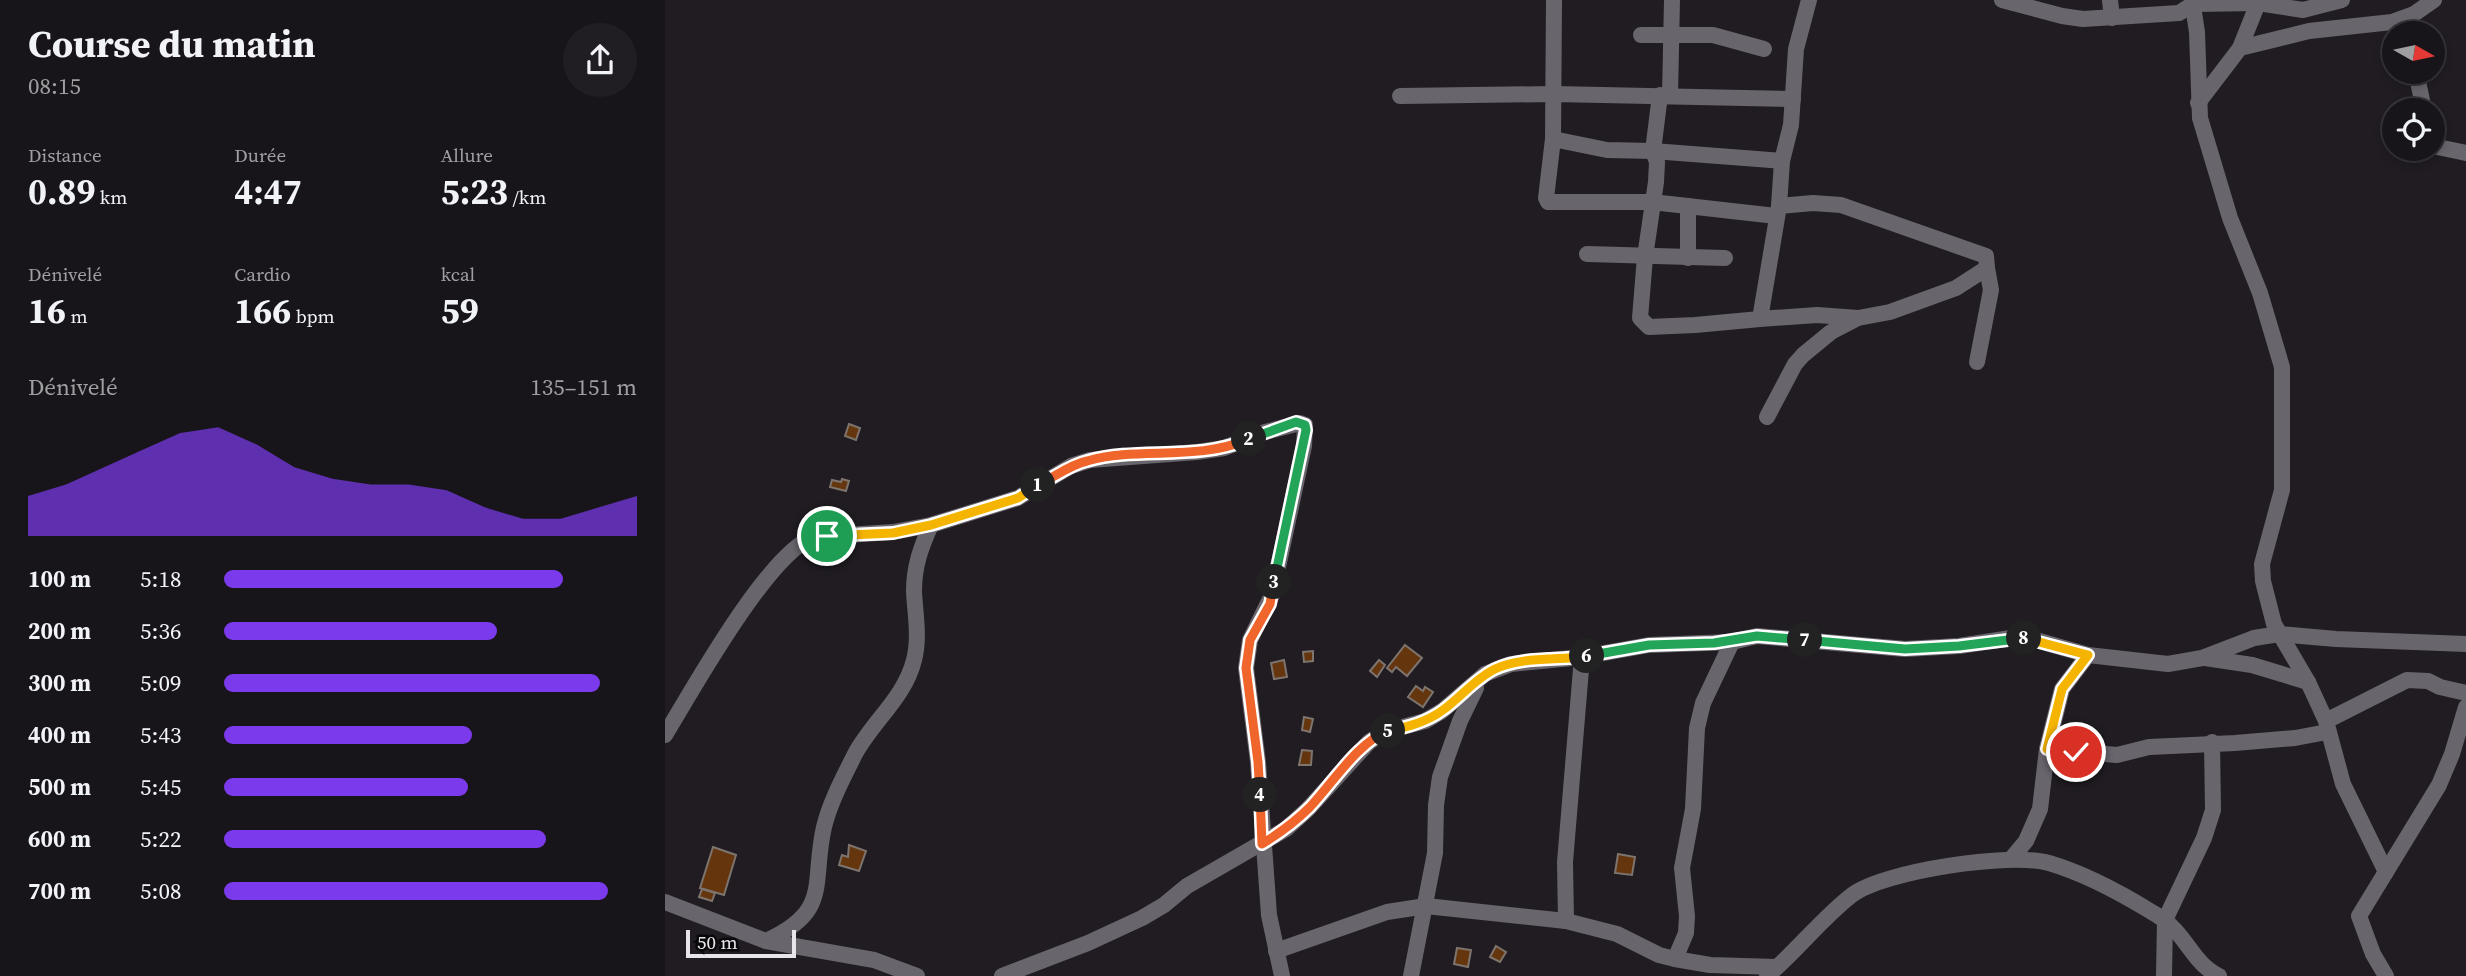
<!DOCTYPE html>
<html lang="fr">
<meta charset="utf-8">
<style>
:root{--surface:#18151a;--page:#211e23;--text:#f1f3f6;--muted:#9f9fa2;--line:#363439;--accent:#7c3aed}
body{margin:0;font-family:"Source Serif 4",serif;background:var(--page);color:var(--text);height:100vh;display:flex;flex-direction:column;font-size:26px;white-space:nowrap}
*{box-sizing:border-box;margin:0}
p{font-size:23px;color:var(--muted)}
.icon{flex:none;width:38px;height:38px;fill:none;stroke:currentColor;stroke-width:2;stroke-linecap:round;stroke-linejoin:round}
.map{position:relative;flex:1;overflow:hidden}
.drawer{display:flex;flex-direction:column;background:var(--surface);width:665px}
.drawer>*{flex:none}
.needle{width:46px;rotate:99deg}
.controls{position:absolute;left:1717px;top:21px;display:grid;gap:14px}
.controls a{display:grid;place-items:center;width:63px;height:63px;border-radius:50%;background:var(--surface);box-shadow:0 4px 10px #0003,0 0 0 2px var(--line);font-size:35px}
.scale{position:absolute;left:21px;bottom:18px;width:110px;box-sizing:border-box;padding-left:7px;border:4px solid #e8e5ea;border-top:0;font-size:19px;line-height:24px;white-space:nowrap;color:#e8e5ea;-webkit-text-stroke:5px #08070a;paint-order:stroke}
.pin{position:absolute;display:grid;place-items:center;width:60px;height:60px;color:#fff;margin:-30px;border:4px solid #fff;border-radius:50%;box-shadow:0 2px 7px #0007}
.km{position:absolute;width:35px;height:35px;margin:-18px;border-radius:50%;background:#222;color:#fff;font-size:19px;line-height:35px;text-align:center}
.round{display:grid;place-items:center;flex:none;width:74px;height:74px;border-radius:37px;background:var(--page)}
.headline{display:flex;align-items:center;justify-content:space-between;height:119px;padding:0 28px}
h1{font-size:38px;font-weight:700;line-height:52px}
.figures{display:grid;grid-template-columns:repeat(3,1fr);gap:10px;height:119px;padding:7px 28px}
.figures div{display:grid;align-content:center}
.figures b{font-size:35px;font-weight:700}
.figures small{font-size:19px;font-weight:400}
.figures p{font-size:19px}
.chart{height:196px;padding:14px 28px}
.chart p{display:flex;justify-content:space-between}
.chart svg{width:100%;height:126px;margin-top:7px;fill:var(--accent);opacity:.7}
ul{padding:0 28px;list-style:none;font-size:23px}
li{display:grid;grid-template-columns:112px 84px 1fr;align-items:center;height:52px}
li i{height:18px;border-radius:9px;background:var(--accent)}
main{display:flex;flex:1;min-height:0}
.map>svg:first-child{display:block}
.building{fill:#65360e;stroke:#7d746e;stroke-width:2}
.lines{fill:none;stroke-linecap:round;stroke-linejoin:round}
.minor{stroke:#69656d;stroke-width:16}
.split-1-casing{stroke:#fff;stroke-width:14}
.split-2-casing{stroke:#fff;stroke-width:14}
.split-3-casing{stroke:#fff;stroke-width:14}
.split-4-casing{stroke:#fff;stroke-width:14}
.split-5-casing{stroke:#fff;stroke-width:14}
.split-6-casing{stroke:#fff;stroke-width:14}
.split-7-casing{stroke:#fff;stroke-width:14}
.split-8-casing{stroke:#fff;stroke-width:14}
.split-9-casing{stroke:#fff;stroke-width:14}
.split-1{stroke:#f5b400;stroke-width:9}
.split-2{stroke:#f0652b;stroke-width:9}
.split-3{stroke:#22a559;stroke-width:9}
.split-4{stroke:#f0652b;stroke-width:9}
.split-5{stroke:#f0652b;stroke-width:9}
.split-6{stroke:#f5b400;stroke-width:9}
.split-7{stroke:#22a559;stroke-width:9}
.split-8{stroke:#22a559;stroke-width:9}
.split-9{stroke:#f5b400;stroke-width:9}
</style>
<main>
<section class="drawer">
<div class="headline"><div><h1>Course du matin</h1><p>08:15</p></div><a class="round"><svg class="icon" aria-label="share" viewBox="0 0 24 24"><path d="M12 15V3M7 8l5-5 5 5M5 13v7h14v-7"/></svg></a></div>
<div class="figures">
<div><p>Distance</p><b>0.89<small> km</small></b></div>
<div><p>Durée</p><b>4:47</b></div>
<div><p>Allure</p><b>5:23<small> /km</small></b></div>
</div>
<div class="figures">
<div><p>Dénivelé</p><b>16<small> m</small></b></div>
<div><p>Cardio</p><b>166<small> bpm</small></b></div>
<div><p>kcal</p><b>59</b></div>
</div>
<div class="chart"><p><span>Dénivelé</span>135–151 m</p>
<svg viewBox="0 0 160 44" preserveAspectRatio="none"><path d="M0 44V30L10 26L20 20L30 14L40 8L50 6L60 12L70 20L80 24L90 26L100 26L110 28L120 34L130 38L140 38L150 34L160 30V44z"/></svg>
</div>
<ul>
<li><b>100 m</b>5:18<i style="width:82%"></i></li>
<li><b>200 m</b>5:36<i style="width:66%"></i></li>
<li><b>300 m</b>5:09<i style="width:91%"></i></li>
<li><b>400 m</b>5:43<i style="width:60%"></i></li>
<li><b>500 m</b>5:45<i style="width:59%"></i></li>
<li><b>600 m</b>5:22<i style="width:78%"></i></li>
<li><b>700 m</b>5:08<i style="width:93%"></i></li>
</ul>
</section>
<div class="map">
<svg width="1801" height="976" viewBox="0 0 1801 976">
<rect width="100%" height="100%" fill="#201c22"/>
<g class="building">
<path d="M184 424 195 428 191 440 180 436Z"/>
<path d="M177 479 184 481 181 491 165 487 167 480 176 482Z"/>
<path d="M740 645 757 658 742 676 731 667 727 672 722 668Z"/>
<path d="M648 651V661L639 662 638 652Z"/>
<path d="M619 660 622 677 609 679 606 663Z"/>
<path d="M714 660 720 665 712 677 705 671Z"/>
<path d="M751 686 758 691 760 687 768 692 758 707 743 697Z"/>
<path d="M639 717 648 719 645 732 637 730Z"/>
<path d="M637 750 647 751 646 765H634Z"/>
<path d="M184 845 201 851 194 871 174 865 177 855 183 857Z"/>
<path d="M48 847 71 855 59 895 35 888Z"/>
<path d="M953 854 970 857 967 875 950 873Z"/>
<path d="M37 889 50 893 47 901 34 897Z"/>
<path d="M831 946 841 952 835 962 825 957Z"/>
<path d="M792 948 806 950 803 967 789 964Z"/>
</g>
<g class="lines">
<g class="minor">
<path d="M889 0 888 139 881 198 883 202H987L1111 216"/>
<path d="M1144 0 1131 49 1126 125 1117 161 1114 206 1095 319 1152 315 1193 318"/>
<path d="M1337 0 1397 16 1418 19 1514 13 1528 4 1593 3 1638 10 1677 0"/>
<path d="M1445 0 1447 18"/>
<path d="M1527 0 1532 32 1535 118 1565 218 1595 293 1617 367V490L1597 564 1598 581 1609 624 1643 682 1661 721 1678 784 1721 872"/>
<path d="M976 35H1048L1099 49"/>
<path d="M1575 48 1644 31 1727 22 1749 14 1769 0"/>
<path d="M1751 72 1759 110"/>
<path d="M995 95 988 151 992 162 991 182 980 257 975 318 984 327 1030 325 1095 319"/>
<path d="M735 96 889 94 1128 99"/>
<path d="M1005 96 1007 0"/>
<path d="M1533 103 1575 48 1593 3"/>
<path d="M1727 137 1729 138"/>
<path d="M888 139 942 150 988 151 1117 161"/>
<path d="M1768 146 1801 153"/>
<path d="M1023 206V258"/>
<path d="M922 254 1060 258"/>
<path d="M1312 362 1326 290 1322 268"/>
<path d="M1102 417 1130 364 1138 355 1166 332 1193 318 1225 312 1291 288 1322 268 1321 256 1176 205 1148 203 1114 206"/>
<path d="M1540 658 1587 665 1643 682"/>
<path d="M1661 721 1742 680 1763 681 1775 687 1801 693"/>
<path d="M0 735C28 689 102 555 148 537L228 532 266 525 353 498 406 466 425 460 532 452 559 448 600 432 635 423 640 425 639 446 607 595 585 640 581 668 593 762 604 915 617 976"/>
<path d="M1382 749 1452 755 1484 747 1570 743 1630 738 1662 732"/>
<path d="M1346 859 1361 841 1375 809 1382 749 1397 689 1423 655"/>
<path d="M0 902 101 941 209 960 252 976"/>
<path d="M901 921 900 862 917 657"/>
<path d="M101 941C167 911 146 884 159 827 165 802 179 776 190 754 208 721 240 697 249 660 255 637 250 614 249 591 249 566 256 547 266 525"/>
<path d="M611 951 722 912 761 906 901 921 952 934 994 955 1010 959 1045 965 1112 967"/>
<path d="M1010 959 1021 933 1022 916 1017 868 1028 809 1032 728 1038 703 1067 642"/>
<path d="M337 976 423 943 477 918 499 905 522 886 621 829 643 809 704 742 719 732 760 721 777 711 820 674 846 664 917 657 984 645 1067 642 1092 636 1240 649 1294 646 1346 638H1364L1423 655 1503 664 1537 658 1589 638 1614 634 1671 639 1801 644"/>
<path d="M746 976 770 853 771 805 775 777 795 721 811 688"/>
<path d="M1102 976C1132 951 1156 919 1187 895 1218 871 1346 852 1384 863 1418 873 1454 892 1485 911 1494 916 1503 922 1510 930 1525 946 1533 966 1554 976"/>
<path d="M1499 976 1500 920 1539 838 1548 810 1547 742"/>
<path d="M1721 976 1708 954 1694 916 1774 785 1787 754 1801 707"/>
</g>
</g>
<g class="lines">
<defs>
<path id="split-1" d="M162 536 228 533 266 525 353 498 373 485"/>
<path id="split-2" d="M373 485C390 477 404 465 422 461 475 446 530 462 584 439"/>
<path id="split-3" d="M584 439 631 422 640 425 641 430 609 582"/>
<path id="split-4" d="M595 795 593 762 581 668 585 640 605 604 609 582"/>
<path id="split-5" d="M595 795 597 844C615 833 630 822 645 807 666 785 694 741 723 731"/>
<path id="split-6" d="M723 731C742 727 762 722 778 710 796 697 811 678 830 669 858 656 893 661 922 656"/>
<path id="split-7" d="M922 656 984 645 1049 643 1092 636 1140 640"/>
<path id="split-8" d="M1140 640 1240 649 1294 646 1359 638"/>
<path id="split-9" d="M1359 638 1423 655 1397 689 1382 749 1411 752"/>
</defs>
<use href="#split-1" class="split-1-casing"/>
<use href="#split-2" class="split-2-casing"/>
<use href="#split-3" class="split-3-casing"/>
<use href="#split-4" class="split-4-casing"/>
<use href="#split-5" class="split-5-casing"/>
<use href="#split-6" class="split-6-casing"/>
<use href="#split-7" class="split-7-casing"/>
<use href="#split-8" class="split-8-casing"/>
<use href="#split-9" class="split-9-casing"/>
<use href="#split-1" class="split-1"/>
<use href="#split-2" class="split-2"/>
<use href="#split-3" class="split-3"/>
<use href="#split-4" class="split-4"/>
<use href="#split-5" class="split-5"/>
<use href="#split-6" class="split-6"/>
<use href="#split-7" class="split-7"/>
<use href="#split-8" class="split-8"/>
<use href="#split-9" class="split-9"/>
</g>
</svg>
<div class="controls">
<a><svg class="needle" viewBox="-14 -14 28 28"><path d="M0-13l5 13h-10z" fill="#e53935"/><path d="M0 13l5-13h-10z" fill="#9f9fa2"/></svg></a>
<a><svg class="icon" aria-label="locate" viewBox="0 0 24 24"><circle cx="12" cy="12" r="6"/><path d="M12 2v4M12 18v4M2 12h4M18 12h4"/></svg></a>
</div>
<div class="scale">50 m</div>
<div class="pin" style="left:162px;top:536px;background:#1e9e55"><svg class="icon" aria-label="arrive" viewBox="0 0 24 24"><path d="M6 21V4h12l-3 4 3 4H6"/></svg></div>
<div class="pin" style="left:1411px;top:752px;background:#d93025"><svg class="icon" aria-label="check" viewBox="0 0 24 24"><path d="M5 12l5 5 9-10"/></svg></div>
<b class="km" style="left:373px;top:485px">1</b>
<b class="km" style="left:584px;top:439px">2</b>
<b class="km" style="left:609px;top:582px">3</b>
<b class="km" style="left:595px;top:795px">4</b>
<b class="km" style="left:723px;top:731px">5</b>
<b class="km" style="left:922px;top:656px">6</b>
<b class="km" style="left:1140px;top:640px">7</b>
<b class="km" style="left:1359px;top:638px">8</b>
</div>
</main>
